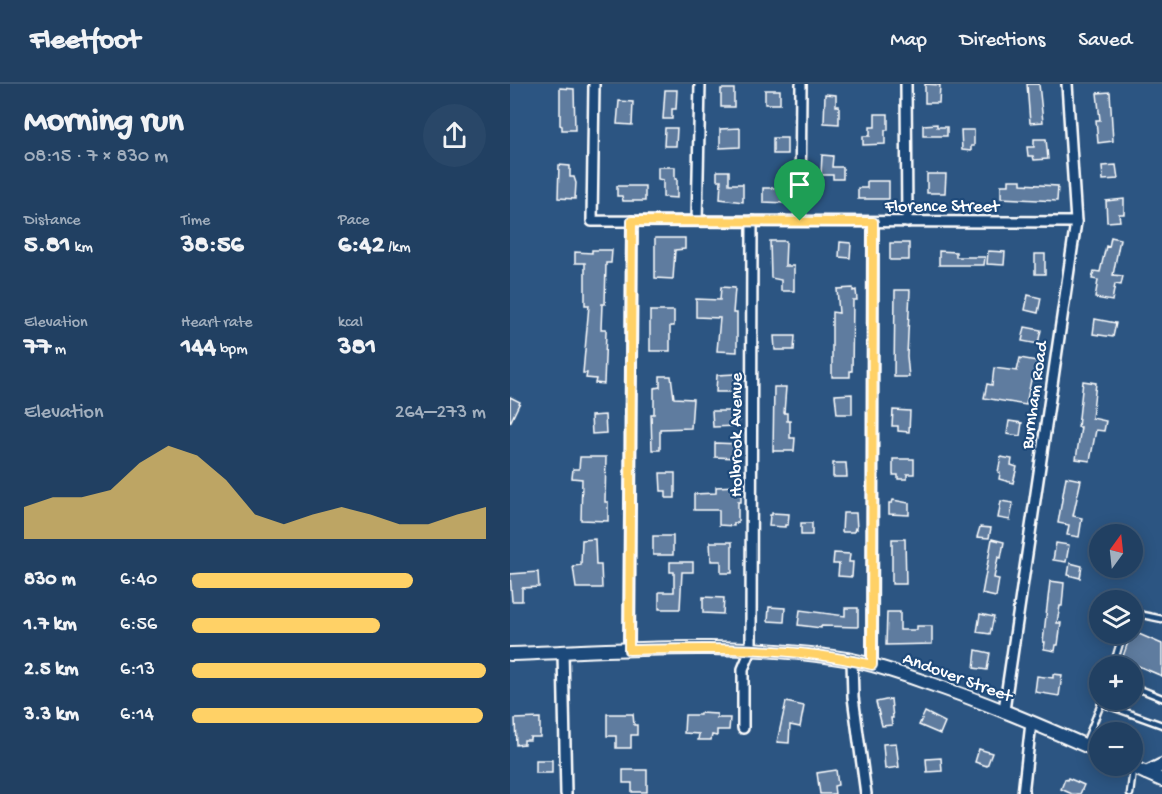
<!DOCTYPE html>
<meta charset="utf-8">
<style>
:root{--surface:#214062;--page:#294768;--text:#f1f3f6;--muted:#a2afbe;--line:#3e5977;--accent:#ffd166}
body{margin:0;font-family:"Gochi Hand",sans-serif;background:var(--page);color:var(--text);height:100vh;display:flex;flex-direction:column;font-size:22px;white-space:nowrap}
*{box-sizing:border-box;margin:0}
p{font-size:20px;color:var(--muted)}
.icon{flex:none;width:33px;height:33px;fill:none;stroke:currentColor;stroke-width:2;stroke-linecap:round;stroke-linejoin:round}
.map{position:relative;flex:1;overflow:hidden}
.side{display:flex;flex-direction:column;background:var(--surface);width:510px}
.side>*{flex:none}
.needle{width:39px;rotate:15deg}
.fabs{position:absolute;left:579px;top:440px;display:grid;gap:12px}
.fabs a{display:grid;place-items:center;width:54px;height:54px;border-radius:50%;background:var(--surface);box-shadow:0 3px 15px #0003,0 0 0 2px var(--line);font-size:30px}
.pin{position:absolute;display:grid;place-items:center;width:51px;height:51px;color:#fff;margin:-62px -26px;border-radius:50% 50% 50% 0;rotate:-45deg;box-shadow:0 0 6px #0007}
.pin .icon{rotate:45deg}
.round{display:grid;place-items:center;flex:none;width:63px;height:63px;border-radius:32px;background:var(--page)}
.headline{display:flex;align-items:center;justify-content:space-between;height:102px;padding:0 24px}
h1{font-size:33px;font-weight:800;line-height:45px}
.figures{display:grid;grid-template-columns:repeat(3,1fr);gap:9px;height:102px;padding:6px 24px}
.figures div{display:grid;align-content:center}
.figures b{font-size:26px;font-weight:800}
.figures small{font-size:16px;font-weight:400}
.figures p{font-size:16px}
.chart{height:168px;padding:12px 24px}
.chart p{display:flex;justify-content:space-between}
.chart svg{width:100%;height:108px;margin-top:6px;fill:var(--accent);opacity:.7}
ul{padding:0 24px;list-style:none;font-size:20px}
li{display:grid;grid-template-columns:96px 72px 1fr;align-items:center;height:45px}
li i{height:15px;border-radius:8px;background:var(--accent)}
header{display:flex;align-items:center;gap:36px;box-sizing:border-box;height:84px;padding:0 30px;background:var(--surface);border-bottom:2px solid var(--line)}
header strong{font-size:28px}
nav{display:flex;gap:33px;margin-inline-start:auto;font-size:21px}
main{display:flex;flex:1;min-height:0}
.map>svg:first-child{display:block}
.building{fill:#5e7c9f;stroke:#fff;stroke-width:1.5}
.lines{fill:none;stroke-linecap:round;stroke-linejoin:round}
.service-casing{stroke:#fff;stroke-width:9}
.minor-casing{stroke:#fff;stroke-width:14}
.secondary-casing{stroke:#fff;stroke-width:16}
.service{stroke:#1f4a7a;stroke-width:4.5}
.minor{stroke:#1f4a7a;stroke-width:9}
.secondary{stroke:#1f4a7a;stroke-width:12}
.route-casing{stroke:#fff;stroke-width:12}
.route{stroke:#ffd166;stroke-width:8}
.labels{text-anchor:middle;stroke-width:4.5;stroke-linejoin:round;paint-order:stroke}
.street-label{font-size:18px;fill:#fff;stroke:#1f4a7a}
</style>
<header>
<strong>Fleetfoot</strong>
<nav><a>Map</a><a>Directions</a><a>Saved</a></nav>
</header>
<main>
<section class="side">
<div class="headline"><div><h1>Morning run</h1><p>08:15 · 7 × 830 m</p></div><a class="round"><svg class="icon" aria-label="share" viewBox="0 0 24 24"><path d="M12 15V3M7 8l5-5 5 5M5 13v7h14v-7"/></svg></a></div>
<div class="figures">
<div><p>Distance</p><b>5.81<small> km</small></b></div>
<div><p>Time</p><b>38:56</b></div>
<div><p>Pace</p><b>6:42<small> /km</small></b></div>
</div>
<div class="figures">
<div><p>Elevation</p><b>77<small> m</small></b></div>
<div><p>Heart rate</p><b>144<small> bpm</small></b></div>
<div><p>kcal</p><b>381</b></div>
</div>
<div class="chart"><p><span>Elevation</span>264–273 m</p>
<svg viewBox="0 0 160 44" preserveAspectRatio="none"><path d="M0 44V31L10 27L20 27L30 24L40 13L50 6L60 10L70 20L80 34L90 38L100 34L110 31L120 34L130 38L140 38L150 34L160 31V44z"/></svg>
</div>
<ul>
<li><b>830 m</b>6:40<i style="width:75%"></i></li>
<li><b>1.7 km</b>6:56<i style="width:64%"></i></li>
<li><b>2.5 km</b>6:13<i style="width:100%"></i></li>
<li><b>3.3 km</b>6:14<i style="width:99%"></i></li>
</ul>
</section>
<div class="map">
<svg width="652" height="710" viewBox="0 0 652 710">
<rect width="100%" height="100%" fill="#2c5582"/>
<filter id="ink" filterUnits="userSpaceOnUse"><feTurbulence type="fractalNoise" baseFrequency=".0167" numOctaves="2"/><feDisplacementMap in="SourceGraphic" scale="12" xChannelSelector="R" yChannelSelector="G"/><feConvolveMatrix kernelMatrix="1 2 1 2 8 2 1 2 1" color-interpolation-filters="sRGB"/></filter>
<g filter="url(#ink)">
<g class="building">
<path d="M415 0 430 1 429 19H415Z"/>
<path d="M517 0H529L533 38 520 39Z"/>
<path d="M50 4 64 5 65 46H52V42L50 41Z"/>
<rect x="211" y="5" width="13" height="18"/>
<path d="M155 6H167L166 25H162V35H153Z"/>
<rect x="255" y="6" width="15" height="14"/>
<path d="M600 8 603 57 588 59 586 36H590L587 9Z"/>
<path d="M315 10 326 11V22H329V40L314 39Z"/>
<path d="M109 17 123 18 122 41 107 40Z"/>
<path d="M365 30H378V46H375V60L353 61V52H360V43H365Z"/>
<path d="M427 40V43H437V52H413V41Z"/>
<path d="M155 44H167L166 62H154Z"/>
<path d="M230 44V63L210 64V45Z"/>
<path d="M451 46H464V62H461V67L452 66Z"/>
<rect x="263" y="54" width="14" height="16"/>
<path d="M524 55H536L538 75 524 76 523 72H518L517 63H524Z"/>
<path d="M312 71 323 72 322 83H333V95H323V91H311Z"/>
<path d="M49 81 60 82V93H64L66 99 65 115 48 114Z"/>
<path d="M606 81 608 95 593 96 592 82Z"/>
<path d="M148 83H165V95H167V114L153 113V96L148 95Z"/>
<path d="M207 87H219V100H233V118L210 115 211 96H207Z"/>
<path d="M417 90H436L435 109H417Z"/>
<path d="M499 96H511V100L548 102 547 117 491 114V101H499Z"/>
<path d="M357 97H379V115H348V104H357Z"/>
<path d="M107 102H135V117H113L112 112H107Z"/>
<path d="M253 104H277V119L253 118Z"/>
<path d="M614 115V130H609L610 137 597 138 596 117Z"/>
<path d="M601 153 610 155 603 191 613 192 611 201 605 200 602 217 585 214 588 196 582 195 584 187 590 188 596 162 599 163Z"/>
<path d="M145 154H175V165L165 166 163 195 145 194Z"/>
<path d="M260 157H276L275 182H284V207H271V196L261 194Z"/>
<path d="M330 158 341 159 340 174 329 173Z"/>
<rect x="380" y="159" width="19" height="17"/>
<path d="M82 166H102L101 179H96L95 220H92L91 245H96V248L94 300 85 299 86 295 76 294 77 289H73L79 221H75V179H65V168L82 169Z"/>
<path d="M429 167 446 168V173H475L474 181H429Z"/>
<path d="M478 167 495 168 494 181 477 180Z"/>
<rect x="525" y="170" width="10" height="20"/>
<path d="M211 203 225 204 223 229H227V268L207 267 210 234 186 233V215L210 216Z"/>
<path d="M343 204V207L346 206 347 216H343L342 287H340V293H322V228L329 229 327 205Z"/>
<path d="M385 206H400L397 272 399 293H384Z"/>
<path d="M518 211 531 214 528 229 515 226Z"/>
<path d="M140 227H164V242H160V267H140Z"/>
<path d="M585 235 606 239 603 253 583 250Z"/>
<path d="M515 243 531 246 528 260 512 257Z"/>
<path d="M264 252H285L284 266H265Z"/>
<path d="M510 274 527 277 523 296H521L516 321 474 314 477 300 482 301 484 284 507 287Z"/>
<path d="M225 290V308H206L207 291Z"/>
<path d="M150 292H161L164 314 183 315 181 344 150 345V366H142L141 330H144V304L150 303Z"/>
<path d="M573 297 586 299 582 334 596 337 594 347 586 346 580 377 566 375 571 343H568Z"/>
<path d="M264 303H276L274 329H277V337H280V354H285L284 367H263Z"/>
<path d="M342 310V330H327L325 311Z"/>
<path d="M0 313 10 318 0 339Z"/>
<path d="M383 326 400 327 399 348 388 347V342H382Z"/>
<path d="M202 327H228L229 337H226V342L203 343Z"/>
<path d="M95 331 96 349 82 350 81 332Z"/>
<path d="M499 337 512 339 510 352 497 350Z"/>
<path d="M205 359 230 360V368H227V374L205 373Z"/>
<path d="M70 373H96L95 418H98V437L71 436 72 395 62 394 63 385H69Z"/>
<path d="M491 373 502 375 501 381 507 383 503 399 489 395 490 389 488 388Z"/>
<path d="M383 375H404V390H397V395H388V391H383Z"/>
<path d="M323 379H336L337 393H323Z"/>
<path d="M150 389H165V414H156V407H151Z"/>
<path d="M556 393 571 396 563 432 572 434 569 453 557 451 559 441 548 439Z"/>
<path d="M226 402 231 404V418H228V439H224V442L209 441V426H184V410L206 409V403Z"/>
<path d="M383 416 399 419V431L379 430V419H382Z"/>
<path d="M491 417 503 419 500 436 488 434Z"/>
<path d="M262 429 279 430 278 441H275V443L259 442 260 431H262Z"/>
<path d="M333 429H346L347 445 345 444 344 448H332Z"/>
<rect x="291" y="439" width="11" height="12"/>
<path d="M470 443 481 444 479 454 467 453Z"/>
<rect x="143" y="452" width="20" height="19"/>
<path d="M85 455 86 481H91L92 504H66L63 482 71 481 72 456Z"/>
<path d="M382 455H395L396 500H382Z"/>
<path d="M482 455 494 458 491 474 488 473 484 494 489 495 486 513 472 510Z"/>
<path d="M200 458H222V489H211V477H201Z"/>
<path d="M546 459 559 461 556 478 543 476Z"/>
<path d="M324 469 340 470 339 478H343L342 493 328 492 329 480H323Z"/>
<path d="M160 478H183V488H172L170 525H149V508H164V488H160Z"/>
<path d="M560 479 572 482 570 494 558 491Z"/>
<path d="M28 488 29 503 12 504V517H2L0 490Z"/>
<path d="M540 497 554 499 552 522H550L547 539H551L548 561H546L545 567 534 565 535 558H533Z"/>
<path d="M193 513 214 514 213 530 193 529Z"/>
<path d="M259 523 275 524 274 538 258 537Z"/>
<path d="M335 524H348V543L311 542V544L288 541 290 526 335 532Z"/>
<path d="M377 528H390V546H407V542H422V560L376 561Z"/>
<path d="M470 530 484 533 480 550 467 548Z"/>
<path d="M622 547 652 560V592L612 575Z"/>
<path d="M466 566 480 569 477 586 464 584Z"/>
<path d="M543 590 552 591 549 612 525 608 527 592 543 594Z"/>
<path d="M381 615 383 634H381L382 641 372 642 366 618Z"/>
<path d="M276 618 294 622 290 643 280 641 279 659 267 658Z"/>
<path d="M415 628 435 638 430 650 409 641Z"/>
<path d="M190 629 207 630V634H220L219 646H207V652L202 651 201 656H188L189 650 174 649 175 631H190Z"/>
<path d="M97 630H123L124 641H127V651H121V664H106V652H97Z"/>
<path d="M30 634V653H20V656H14V660L6 661 5 635Z"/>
<path d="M386 659 389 683 375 685 373 660Z"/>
<path d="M469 665 482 669 477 682 465 678Z"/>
<path d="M431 674 432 687 417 688 416 675Z"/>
<rect x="26" y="676" width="16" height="13"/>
<path d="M113 686H137V708H122V699H113Z"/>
<path d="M326 686 328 701 324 702 325 710H310L307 689Z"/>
<path d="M558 694 574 701 570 710H562L551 705 555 695 557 696Z"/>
</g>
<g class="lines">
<defs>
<g id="service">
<path d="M622 533 628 530 652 535"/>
<path d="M603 582 613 549"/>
<path d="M622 602 652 614"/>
<path d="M591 619 652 641"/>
<path d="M575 660 593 615"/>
<path d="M620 710 623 686"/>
</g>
<g id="minor">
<path d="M84 0 82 137 566 138"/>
<path d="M396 0 397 138"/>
<path d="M187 137 190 0"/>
<path d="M290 137 291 0"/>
<path d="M119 566 122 137"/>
<path d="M53 568 56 710"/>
<path d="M342 576 343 613 356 710"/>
<path d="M362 581 363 138"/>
<path d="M494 626 566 138 557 0"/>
<path d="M233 644V585L241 566 242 137"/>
<path d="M513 710 521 639"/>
</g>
<g id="secondary">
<path d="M0 570C113 566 229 556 342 576 366 581 389 589 412 597 473 617 531 642 590 668"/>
<path d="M618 681 652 696"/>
<path d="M636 689 652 681"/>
</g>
</defs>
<use href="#service" class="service-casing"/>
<use href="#minor" class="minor-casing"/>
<use href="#secondary" class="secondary-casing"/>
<use href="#service" class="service"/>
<use href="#minor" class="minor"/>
<use href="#secondary" class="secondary"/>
</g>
</g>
<g class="lines" filter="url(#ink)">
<defs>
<path id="route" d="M122 137 363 138 362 581C282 562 200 564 119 566Z"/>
</defs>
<use href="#route" class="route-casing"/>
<use href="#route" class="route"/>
</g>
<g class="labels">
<g class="street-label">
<text x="432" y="127">Florence Street</text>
<text transform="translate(523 311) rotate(-82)" y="6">Burnham Road</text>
<text transform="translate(225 351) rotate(-90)" y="6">Holbrook Avenue</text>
<text transform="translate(448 592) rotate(20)" y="6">Andover Street</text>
</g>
</g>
</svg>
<div class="fabs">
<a><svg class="needle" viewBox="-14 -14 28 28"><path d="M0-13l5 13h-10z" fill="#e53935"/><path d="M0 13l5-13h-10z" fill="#a2afbe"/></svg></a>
<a><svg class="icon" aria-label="layers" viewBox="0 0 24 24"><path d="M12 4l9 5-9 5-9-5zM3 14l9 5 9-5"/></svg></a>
<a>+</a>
<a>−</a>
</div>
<div class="pin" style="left:290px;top:137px;background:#1e9e55"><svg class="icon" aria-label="arrive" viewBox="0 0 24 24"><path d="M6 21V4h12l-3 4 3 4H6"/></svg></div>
</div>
</main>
